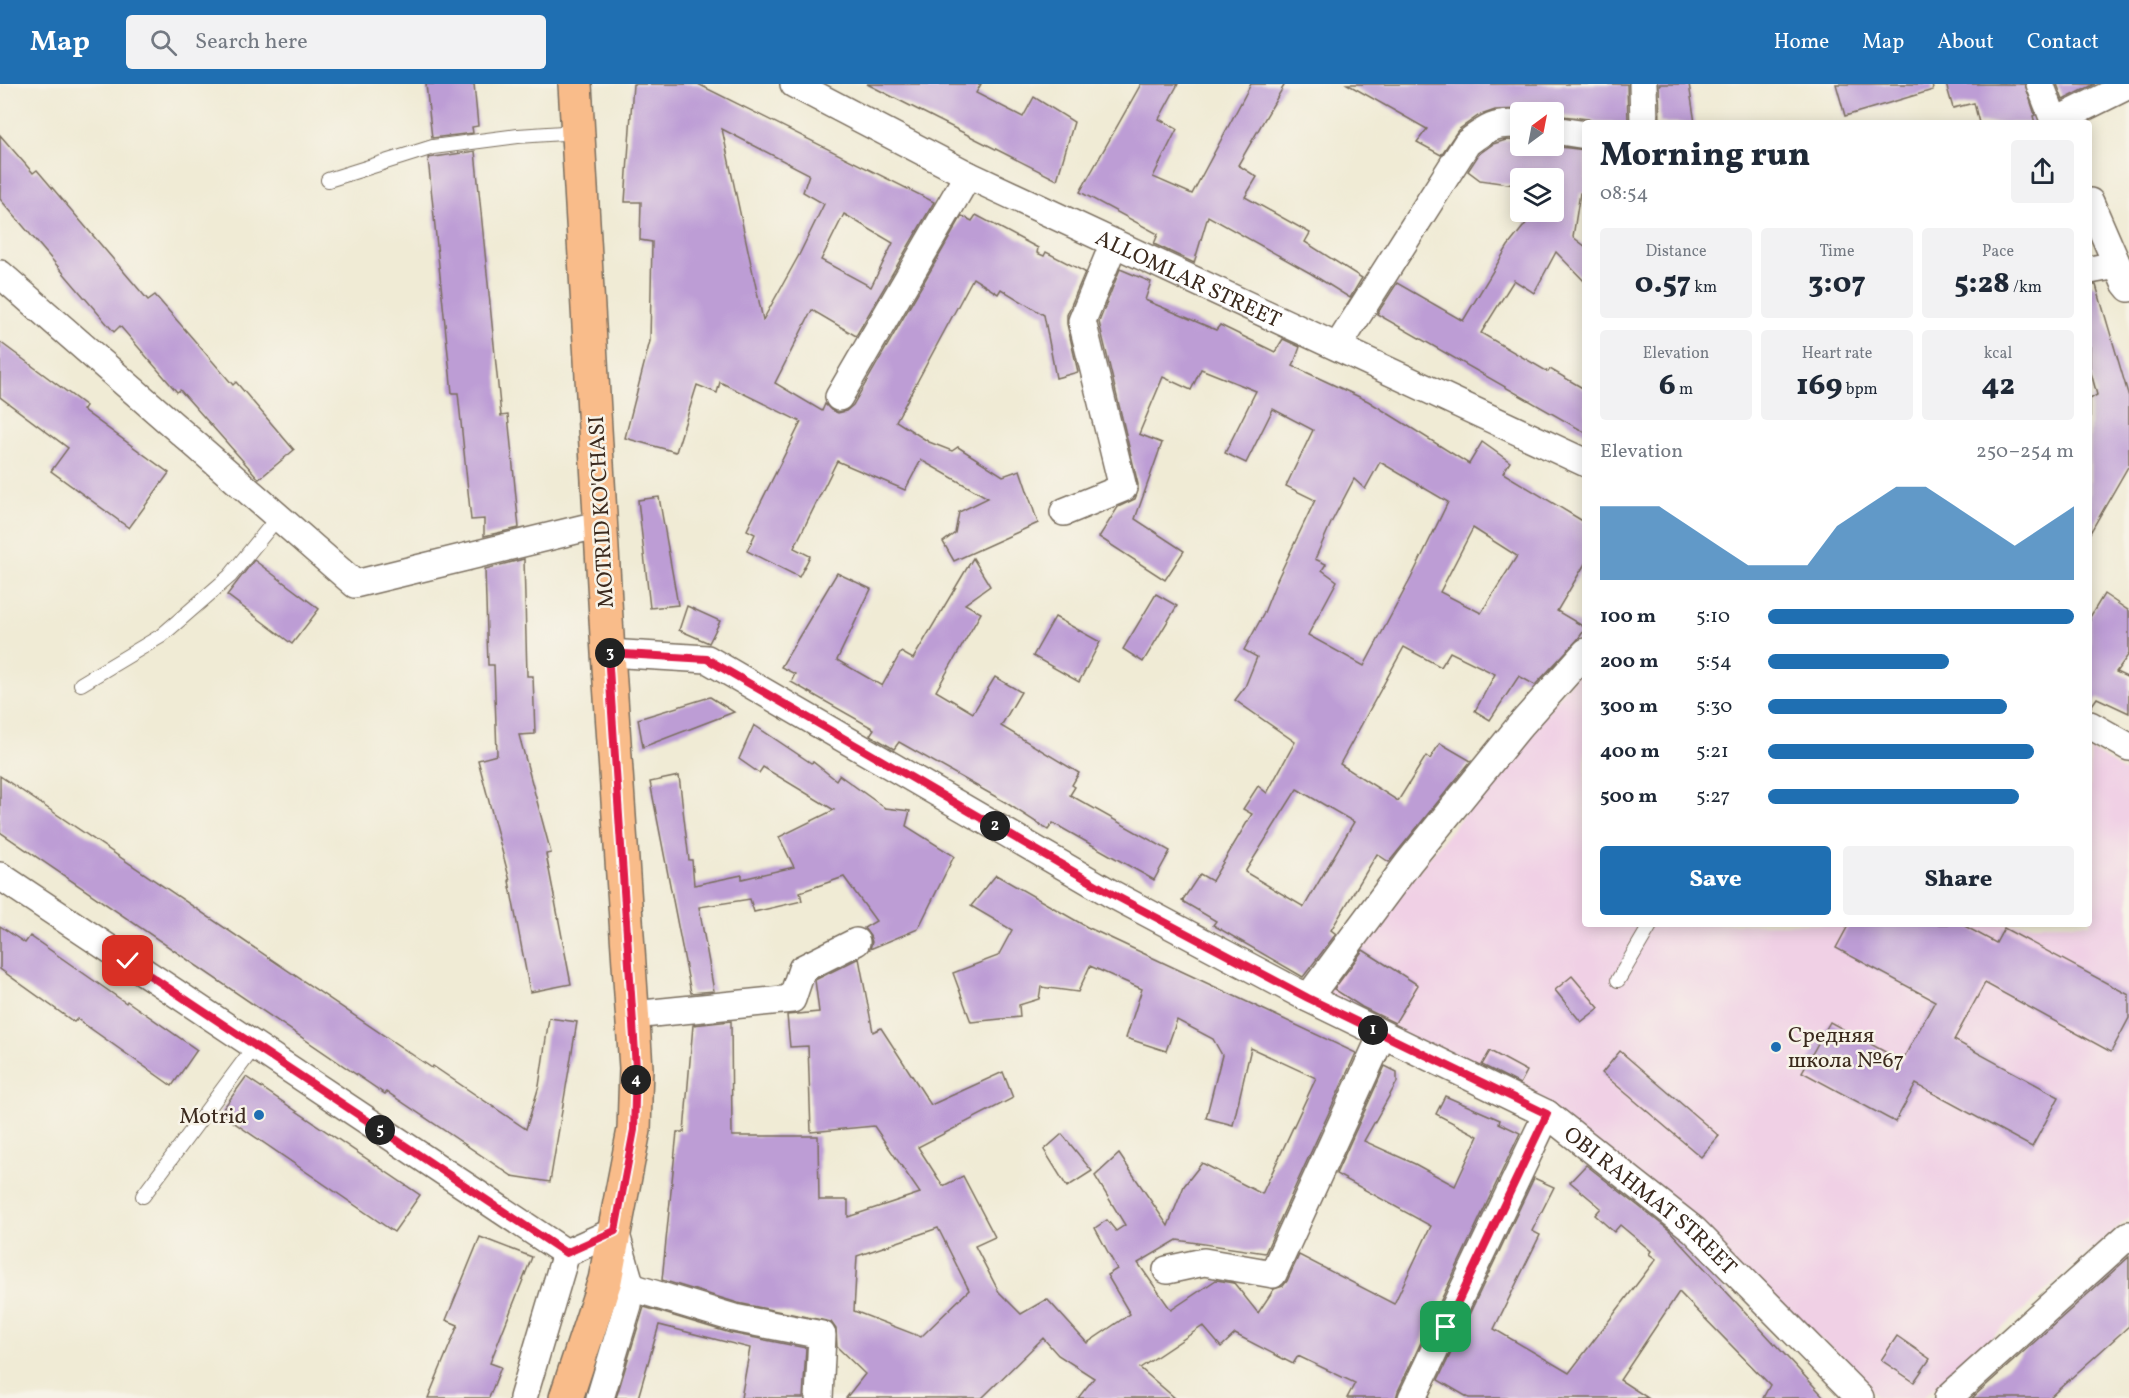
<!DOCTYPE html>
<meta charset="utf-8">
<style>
:root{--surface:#fff;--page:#f2f2f3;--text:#1f2937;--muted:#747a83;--accent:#1f6fb2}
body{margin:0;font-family:Vollkorn,serif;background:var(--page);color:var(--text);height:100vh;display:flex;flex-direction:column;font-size:22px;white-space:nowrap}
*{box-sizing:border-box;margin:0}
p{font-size:20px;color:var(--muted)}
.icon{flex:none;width:33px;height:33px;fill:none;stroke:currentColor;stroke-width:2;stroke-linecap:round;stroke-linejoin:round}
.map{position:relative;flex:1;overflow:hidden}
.sheet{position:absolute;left:1582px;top:36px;width:510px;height:807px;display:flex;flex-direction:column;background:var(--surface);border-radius:6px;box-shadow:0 3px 15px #0003}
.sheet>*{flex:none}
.needle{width:39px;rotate:32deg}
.buttons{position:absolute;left:1510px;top:18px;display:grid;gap:12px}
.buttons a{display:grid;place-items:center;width:54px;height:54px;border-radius:6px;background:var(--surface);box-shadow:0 3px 15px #0003;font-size:30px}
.pin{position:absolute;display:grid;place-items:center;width:51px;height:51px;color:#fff;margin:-26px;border-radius:12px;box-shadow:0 3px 9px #0006}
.km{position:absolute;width:30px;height:30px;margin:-15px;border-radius:50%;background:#222;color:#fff;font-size:16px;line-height:30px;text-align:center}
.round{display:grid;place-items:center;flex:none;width:63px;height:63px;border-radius:6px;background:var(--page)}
.headline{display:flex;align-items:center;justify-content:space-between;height:102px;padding:0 18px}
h1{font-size:33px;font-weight:800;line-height:45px}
.figures{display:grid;grid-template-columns:repeat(3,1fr);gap:9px;height:102px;padding:6px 18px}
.figures div{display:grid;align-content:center;border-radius:6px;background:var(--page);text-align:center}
.figures b{font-size:30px;font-weight:800}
.figures small{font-size:16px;font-weight:400}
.figures p{font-size:16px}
.chart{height:168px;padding:12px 18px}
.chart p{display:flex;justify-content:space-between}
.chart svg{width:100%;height:108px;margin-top:6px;fill:var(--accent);opacity:.7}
.primary-button{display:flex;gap:12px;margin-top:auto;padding:12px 18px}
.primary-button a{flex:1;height:69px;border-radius:6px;background:var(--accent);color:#fff;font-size:24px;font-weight:800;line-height:69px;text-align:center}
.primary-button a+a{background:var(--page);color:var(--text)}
ul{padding:0 18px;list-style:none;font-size:20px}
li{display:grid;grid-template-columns:96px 72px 1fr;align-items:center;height:45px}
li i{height:15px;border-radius:8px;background:var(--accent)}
header{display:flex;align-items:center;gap:36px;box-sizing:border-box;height:84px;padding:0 30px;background:var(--accent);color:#fff}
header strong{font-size:28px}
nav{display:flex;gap:33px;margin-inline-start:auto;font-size:21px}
.search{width:420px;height:54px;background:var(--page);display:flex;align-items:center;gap:15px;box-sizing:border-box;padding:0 21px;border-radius:6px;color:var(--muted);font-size:22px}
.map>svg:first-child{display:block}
.built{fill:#f0d0e5}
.building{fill:#bd9dd5;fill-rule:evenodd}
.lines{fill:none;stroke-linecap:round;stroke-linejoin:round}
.service-casing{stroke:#7a6e5e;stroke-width:16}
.minor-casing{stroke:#7a6e5e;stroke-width:30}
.primary-casing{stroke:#7a6e5e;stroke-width:36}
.service{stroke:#fff;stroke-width:14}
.minor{stroke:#fff;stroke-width:27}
.primary{stroke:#f9bc8a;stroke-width:33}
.route-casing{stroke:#fff;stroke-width:12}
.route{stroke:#e11d48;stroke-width:8}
.poi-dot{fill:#1f6fb2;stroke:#f7f3e8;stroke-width:2}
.labels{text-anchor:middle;stroke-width:5;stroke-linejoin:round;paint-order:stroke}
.street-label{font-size:22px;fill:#3b2a1e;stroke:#f7f3e8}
.poi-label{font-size:22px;fill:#3b2a1e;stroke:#f7f3e8;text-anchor:start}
</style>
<header>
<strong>Map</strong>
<div class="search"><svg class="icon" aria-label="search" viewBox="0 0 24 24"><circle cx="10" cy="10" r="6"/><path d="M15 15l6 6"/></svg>Search here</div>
<nav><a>Home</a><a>Map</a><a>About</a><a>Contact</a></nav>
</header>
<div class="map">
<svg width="2129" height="1314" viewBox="0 0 2129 1314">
<rect width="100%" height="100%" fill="#f7f3e8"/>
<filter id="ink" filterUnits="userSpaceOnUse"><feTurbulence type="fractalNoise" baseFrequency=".0167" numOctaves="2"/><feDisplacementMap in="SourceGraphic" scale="12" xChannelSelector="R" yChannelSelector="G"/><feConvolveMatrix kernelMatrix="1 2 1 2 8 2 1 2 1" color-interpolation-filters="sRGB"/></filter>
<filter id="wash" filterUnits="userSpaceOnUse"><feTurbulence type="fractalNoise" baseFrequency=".008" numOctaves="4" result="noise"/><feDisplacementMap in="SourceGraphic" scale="24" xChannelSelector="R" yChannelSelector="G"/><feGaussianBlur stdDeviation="1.35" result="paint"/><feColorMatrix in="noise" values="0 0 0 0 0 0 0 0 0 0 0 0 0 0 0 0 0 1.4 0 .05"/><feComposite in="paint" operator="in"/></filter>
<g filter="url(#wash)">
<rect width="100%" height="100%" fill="#f0ebd5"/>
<path class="built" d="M1585 580 1586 840H2090V666L2129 690V1134L1922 1314H1877L1845 1275 1524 1016 1320 909Z"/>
<g id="blocks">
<g class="building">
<path d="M426 0H474L478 42 472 43 473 49 432 54Z"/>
<path d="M633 0H698L934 118 856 252 812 226 775 299 822 327 825 320 831 326 838 329 846 327 853 321 962 132 972 137 976 131 1038 164 1037 169 1044 172 1046 168 1085 188 1067 231V240L1078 288 1056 294 1044 231 1001 205 998 210 973 194 896 337 929 358 952 367 958 363 1003 392 1020 386 1038 439 954 477 943 458 955 449 959 428 988 414 921 376 905 406 837 377 794 464 810 472 799 493 747 467 755 450 747 446 801 338 720 298 717 309 697 301 676 368 625 354 650 257 652 158 640 156 641 118H625ZM722 45 809 90 803 108 824 120 799 171 763 236ZM844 130 893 159 871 203 821 176Z"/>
<path d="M867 0H981L976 9 1023 33 1034 13 1074 38 1057 96Z"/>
<path d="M1141 0H1178L1159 35 1177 45 1153 93 1192 110 1251 0H1285L1238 81 1257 93 1245 113 1310 149 1305 158 1362 194 1350 214 1310 189 1208 132 1194 179 1154 160 1158 150 1080 108Z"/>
<path d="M1347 0H1627L1628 39H1596L1588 35 1554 31V28H1530L1522 25 1495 26 1478 32 1458 46 1441 71 1417 58 1427 45Z"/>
<path d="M1659 0H1689L1695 39H1660Z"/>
<path d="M1836 0H1932L1933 6 1845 32Z"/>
<path d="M1946 0H2025L2035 31 2033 32 2035 39H1979L1974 19 1953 24Z"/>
<path d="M2057 0H2095L2063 16Z"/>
<path d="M0 51 33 89 37 86 148 216 155 211 233 301 236 298 294 366 259 395 180 306 177 308 120 242 114 248 0 115Z"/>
<path d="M1506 56 1521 57V62H1551L1586 66V110L1580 109 1573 153 1586 163V199L1556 168 1534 209 1514 196 1481 249 1548 288 1550 285 1586 306V349L1377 230 1397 199 1463 237 1508 162 1535 128H1554V94H1521V102L1480 96 1468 87 1479 70 1493 60Z"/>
<path d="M475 67 501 332 508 331 519 444 484 452V435L471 436 458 309H452L428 74Z"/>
<path d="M1120 185 1151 198 1145 216 1216 246 1220 241 1275 268 1283 255 1300 263 1293 282 1368 317 1469 380 1482 358 1510 378 1503 389 1586 439V478L1557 527 1586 544 1578 555 1535 601 1519 592 1490 636 1475 627 1495 590 1450 568 1441 583 1404 563 1340 680 1398 717 1426 672 1430 675 1440 659 1471 677 1389 778 1377 770 1331 846 1336 850 1303 893 1213 841 1216 837 1182 817 1200 790 1212 797 1252 730 1243 725 1258 702 1267 709 1295 658 1235 616 1245 603 1257 573 1244 566 1263 531 1277 496 1315 416 1286 402 1313 346 1273 325 1246 379 1225 369 1256 307 1201 285 1191 306 1163 293 1139 350 1162 359 1135 435 1184 467 1165 496 1099 453 1118 423 1135 415 1138 407V400L1099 238ZM1380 378 1448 418 1411 494 1364 582 1308 551 1337 497 1322 486 1326 480 1315 475 1331 439 1354 395 1365 405ZM1473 444 1517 472 1481 529 1440 508ZM1297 705 1354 738 1304 823 1245 788Z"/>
<path d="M2090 201H2096L2129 313V381L2090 449V315L2097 311 2090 285Z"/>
<path d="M0 258 86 322 83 326 169 389 129 444 51 387 68 364 0 313Z"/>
<path d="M659 413 678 521 650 524 638 416Z"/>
<path d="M973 474 990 502 965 520 981 529 936 607 973 629 995 593 1021 608 1001 642 1079 689 1072 701 1075 703 1070 711 1170 767 1154 796 1053 739 1048 746 1005 718 899 658 894 665 870 651 874 645 791 598 795 590 781 583 837 489 871 505 837 576 882 602 901 568 913 575Z"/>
<path d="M524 475 527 592H533L535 650 519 651 551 769 546 770 571 900 530 908 509 797H510L478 676 497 671 494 581H488L485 485Z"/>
<path d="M254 476 319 525 292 560 227 511Z"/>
<path d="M1156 510 1177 522 1143 578 1123 565Z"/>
<path d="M2104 510 2129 527V570L2116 588 2129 594V629L2097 614 2090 624V533Z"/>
<path d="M687 522 720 537 709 559 679 546Z"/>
<path d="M1055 533 1100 558 1079 598 1033 572Z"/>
<path d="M710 613 734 628 643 663 638 635Z"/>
<path d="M754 641 811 679 813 678 836 696 839 691 885 724 910 727 906 742 954 772 918 845 870 865 872 858 870 852 864 844 876 837 844 793 800 808 802 817 754 828 750 815 699 823 714 907 691 909 650 698 679 692 689 776H692L694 801 742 791V795L794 783 779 753 834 726 763 683 759 689 739 675Z"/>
<path d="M0 692 432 984 433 982 526 1045 539 1002 549 934 577 938 550 1098 512 1092 387 1008 385 1010 0 748Z"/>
<path d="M996 791 1087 843 1356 969 1265 1169 1177 1156 1138 1179 1171 1226 1216 1196 1234 1199 1258 1229 1274 1205 1283 1202 1287 1197 1299 1171 1394 1220 1431 1142 1336 1090 1385 982 1397 988V998L1364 1057 1415 1080 1455 1102 1478 1052 1436 1030 1445 1012 1500 1036 1499 1039 1520 1049 1398 1307 1396 1314H1347L1355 1299 1298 1272 1293 1280 1235 1250 1221 1263 1203 1242 1140 1284 1175 1314H1078L1094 1294 1058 1271 1043 1254 982 1314H846L865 1290 837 1263 836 1245 831 1238 738 1219 662 1196 677 1048H684L693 941 731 937 732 1052H818L819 1116H848V1133L920 1109 874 1042 811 1048 808 962 790 963 787 931 819 928 815 896 859 874 873 948 881 944 931 1021 1003 988 1013 1014 918 1063 943 1102 963 1092 995 1153 975 1162 999 1208 1021 1230 1047 1215 1087 1259 1130 1230 1107 1191 1117 1185 1095 1144 1107 1136 1116 1147 1125 1141 1095 1092 1119 1070 1168 1142 1184 1102 1202 1079 1262 1110 1316 994 1251 964 1233 1041 1206 1034 1222 971 1213 955 1177 936 1166 967 1126 954 1142 905 1090 882 1078 908 1041 903 1039 915 1019 921 1020 933 971 938 953 889 998 872 1012 846 971 822ZM938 1144 969 1206 921 1253 854 1227 857 1172Z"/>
<path d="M1849 840H1961L1996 859 2004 844 2129 911V934L2111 968 1985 899 1954 956 2059 1013 2032 1063 1916 1000 1895 1038 1802 988 1830 938 1902 977 1935 917 1836 864Z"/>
<path d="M0 842 25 859 30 852 126 919 127 917 197 966 172 1002 77 935 74 938 0 885Z"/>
<path d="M1363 866 1418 901 1395 939 1362 923 1334 905Z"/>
<path d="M1572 892 1599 924 1581 938 1555 906Z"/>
<path d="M1490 967 1527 987 1520 1000 1482 981Z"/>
<path d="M1620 967 1719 1052 1701 1073 1602 989Z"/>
<path d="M246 993 420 1111 394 1148 220 1029Z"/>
<path d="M1062 1050 1092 1087 1067 1103 1044 1066Z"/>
<path d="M1586 1081 1669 1146 1825 1314H1763L1770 1301 1679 1208 1620 1296 1648 1314H1469L1438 1296 1534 1094 1554 1103 1532 1147 1540 1151 1494 1245 1569 1289 1656 1175 1649 1170 1651 1167 1620 1141 1614 1148 1595 1131 1601 1124 1570 1098Z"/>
<path d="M480 1153 532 1173 490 1279 501 1283 489 1314H428L458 1241 446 1236Z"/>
<path d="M2129 1173V1242L2049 1314H1972Z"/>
<path d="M644 1223 730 1249 806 1264 803 1314H741L750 1264 659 1241 638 1314H616Z"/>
<path d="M1897 1252 1930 1275 1914 1298 1881 1276Z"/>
</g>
</g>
</g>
<g filter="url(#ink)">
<use href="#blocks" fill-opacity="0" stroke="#7a6e5e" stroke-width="1.5"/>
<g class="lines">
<defs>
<g id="service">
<path d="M328 96 433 63 518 52 578 48"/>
<path d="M81 600 161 552 230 492 278 433"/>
<path d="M1618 896 1651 840"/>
<path d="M143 1112 255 962"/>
</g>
<g id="minor">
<path id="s1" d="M794 0 968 91 1586 379"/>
<path d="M1643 0 1644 39"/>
<path d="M2040 0 2055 39"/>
<path d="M2054 38 2129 1"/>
<path d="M1554 46 1586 51"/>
<path d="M2090 118 2125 199 2129 204"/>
<path d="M2090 186 2117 181"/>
<path d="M0 190 355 500 601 440"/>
<path d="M1338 262 1467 59C1487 44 1495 38 1521 41"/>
<path d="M839 313 968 91"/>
<path d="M1064 428 1123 404 1082 237 1114 159"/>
<path id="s2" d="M608 569 707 575 1112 810 1308 914 1547 1030 1694 1146 1860 1314"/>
<path d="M2090 641 2129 663"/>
<path d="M0 792 566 1169"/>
<path d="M1308 914 1409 778 1518 644 1586 568"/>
<path d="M633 931 792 915 802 885 856 858"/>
<path d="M1167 1186 1204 1178 1273 1190 1382 951"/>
<path d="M631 1203 734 1234 822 1251 819 1314"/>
<path d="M523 1314 566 1169 615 1147 631 1203 628 1221 600 1314"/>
<path d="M1412 1314 1547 1030"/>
<path d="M1948 1314 2129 1151"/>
</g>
<path id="primary" d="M566 1314 605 1196 634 1046 636 984 608 569 575 0"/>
</defs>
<use href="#service" class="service-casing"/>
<use href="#minor" class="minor-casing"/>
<use href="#primary" class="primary-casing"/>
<use href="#service" class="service"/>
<use href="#minor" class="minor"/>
<use href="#primary" class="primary"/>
</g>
</g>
<g class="lines" filter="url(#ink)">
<defs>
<path id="route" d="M128 877 566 1169 615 1147 634 1046 636 984 608 569 707 575 1112 810 1308 914 1547 1030 1446 1243"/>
</defs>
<use href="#route" class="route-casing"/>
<use href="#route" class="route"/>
</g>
<g class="poi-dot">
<circle cx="1776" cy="963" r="6"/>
<circle cx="259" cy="1031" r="6"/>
</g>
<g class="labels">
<g class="street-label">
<text dy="8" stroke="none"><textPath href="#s1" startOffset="440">ALLOMLAR STREET</textPath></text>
<text transform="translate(600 428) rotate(-93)" y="8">MOTRID KO'CHASI</text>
<text dy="8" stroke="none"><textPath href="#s2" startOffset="1190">OBI RAHMAT STREET</textPath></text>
</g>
<g class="poi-label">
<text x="1788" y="958">Средняя<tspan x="1788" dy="25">школа №67</tspan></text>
<text x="247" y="1039" text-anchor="end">Motrid</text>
</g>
</g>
</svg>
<div class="buttons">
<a><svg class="needle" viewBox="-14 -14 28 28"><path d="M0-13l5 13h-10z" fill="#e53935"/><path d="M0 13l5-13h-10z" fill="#747a83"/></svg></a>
<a><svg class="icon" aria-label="layers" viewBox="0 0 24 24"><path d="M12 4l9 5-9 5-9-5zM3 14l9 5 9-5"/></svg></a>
</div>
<div class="pin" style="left:1446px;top:1243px;background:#1e9e55"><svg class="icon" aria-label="arrive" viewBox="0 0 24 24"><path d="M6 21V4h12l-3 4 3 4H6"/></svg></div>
<div class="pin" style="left:128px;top:877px;background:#d93025"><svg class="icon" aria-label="check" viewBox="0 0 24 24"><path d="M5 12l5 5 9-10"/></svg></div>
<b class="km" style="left:1373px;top:946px">1</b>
<b class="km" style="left:995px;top:742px">2</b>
<b class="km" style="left:610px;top:569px">3</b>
<b class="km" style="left:636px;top:996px">4</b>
<b class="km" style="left:380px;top:1046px">5</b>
<section class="sheet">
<div class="headline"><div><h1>Morning run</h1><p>08:54</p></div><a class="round"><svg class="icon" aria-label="share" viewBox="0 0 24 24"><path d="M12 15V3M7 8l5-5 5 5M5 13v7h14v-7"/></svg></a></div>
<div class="figures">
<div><p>Distance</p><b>0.57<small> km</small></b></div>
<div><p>Time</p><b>3:07</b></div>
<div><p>Pace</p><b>5:28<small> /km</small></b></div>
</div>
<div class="figures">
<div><p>Elevation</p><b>6<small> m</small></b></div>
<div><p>Heart rate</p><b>169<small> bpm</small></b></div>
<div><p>kcal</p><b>42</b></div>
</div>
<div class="chart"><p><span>Elevation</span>250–254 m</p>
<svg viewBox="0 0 160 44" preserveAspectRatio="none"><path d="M0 44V14L10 14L20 14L30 22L40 30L50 38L60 38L70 38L80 22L90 14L100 6L110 6L120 14L130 22L140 30L150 22L160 14V44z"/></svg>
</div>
<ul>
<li><b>100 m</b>5:10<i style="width:100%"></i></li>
<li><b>200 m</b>5:54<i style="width:59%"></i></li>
<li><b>300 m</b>5:30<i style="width:78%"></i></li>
<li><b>400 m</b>5:21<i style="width:87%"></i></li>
<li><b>500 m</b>5:27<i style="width:82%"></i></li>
</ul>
<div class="primary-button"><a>Save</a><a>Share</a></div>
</section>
</div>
